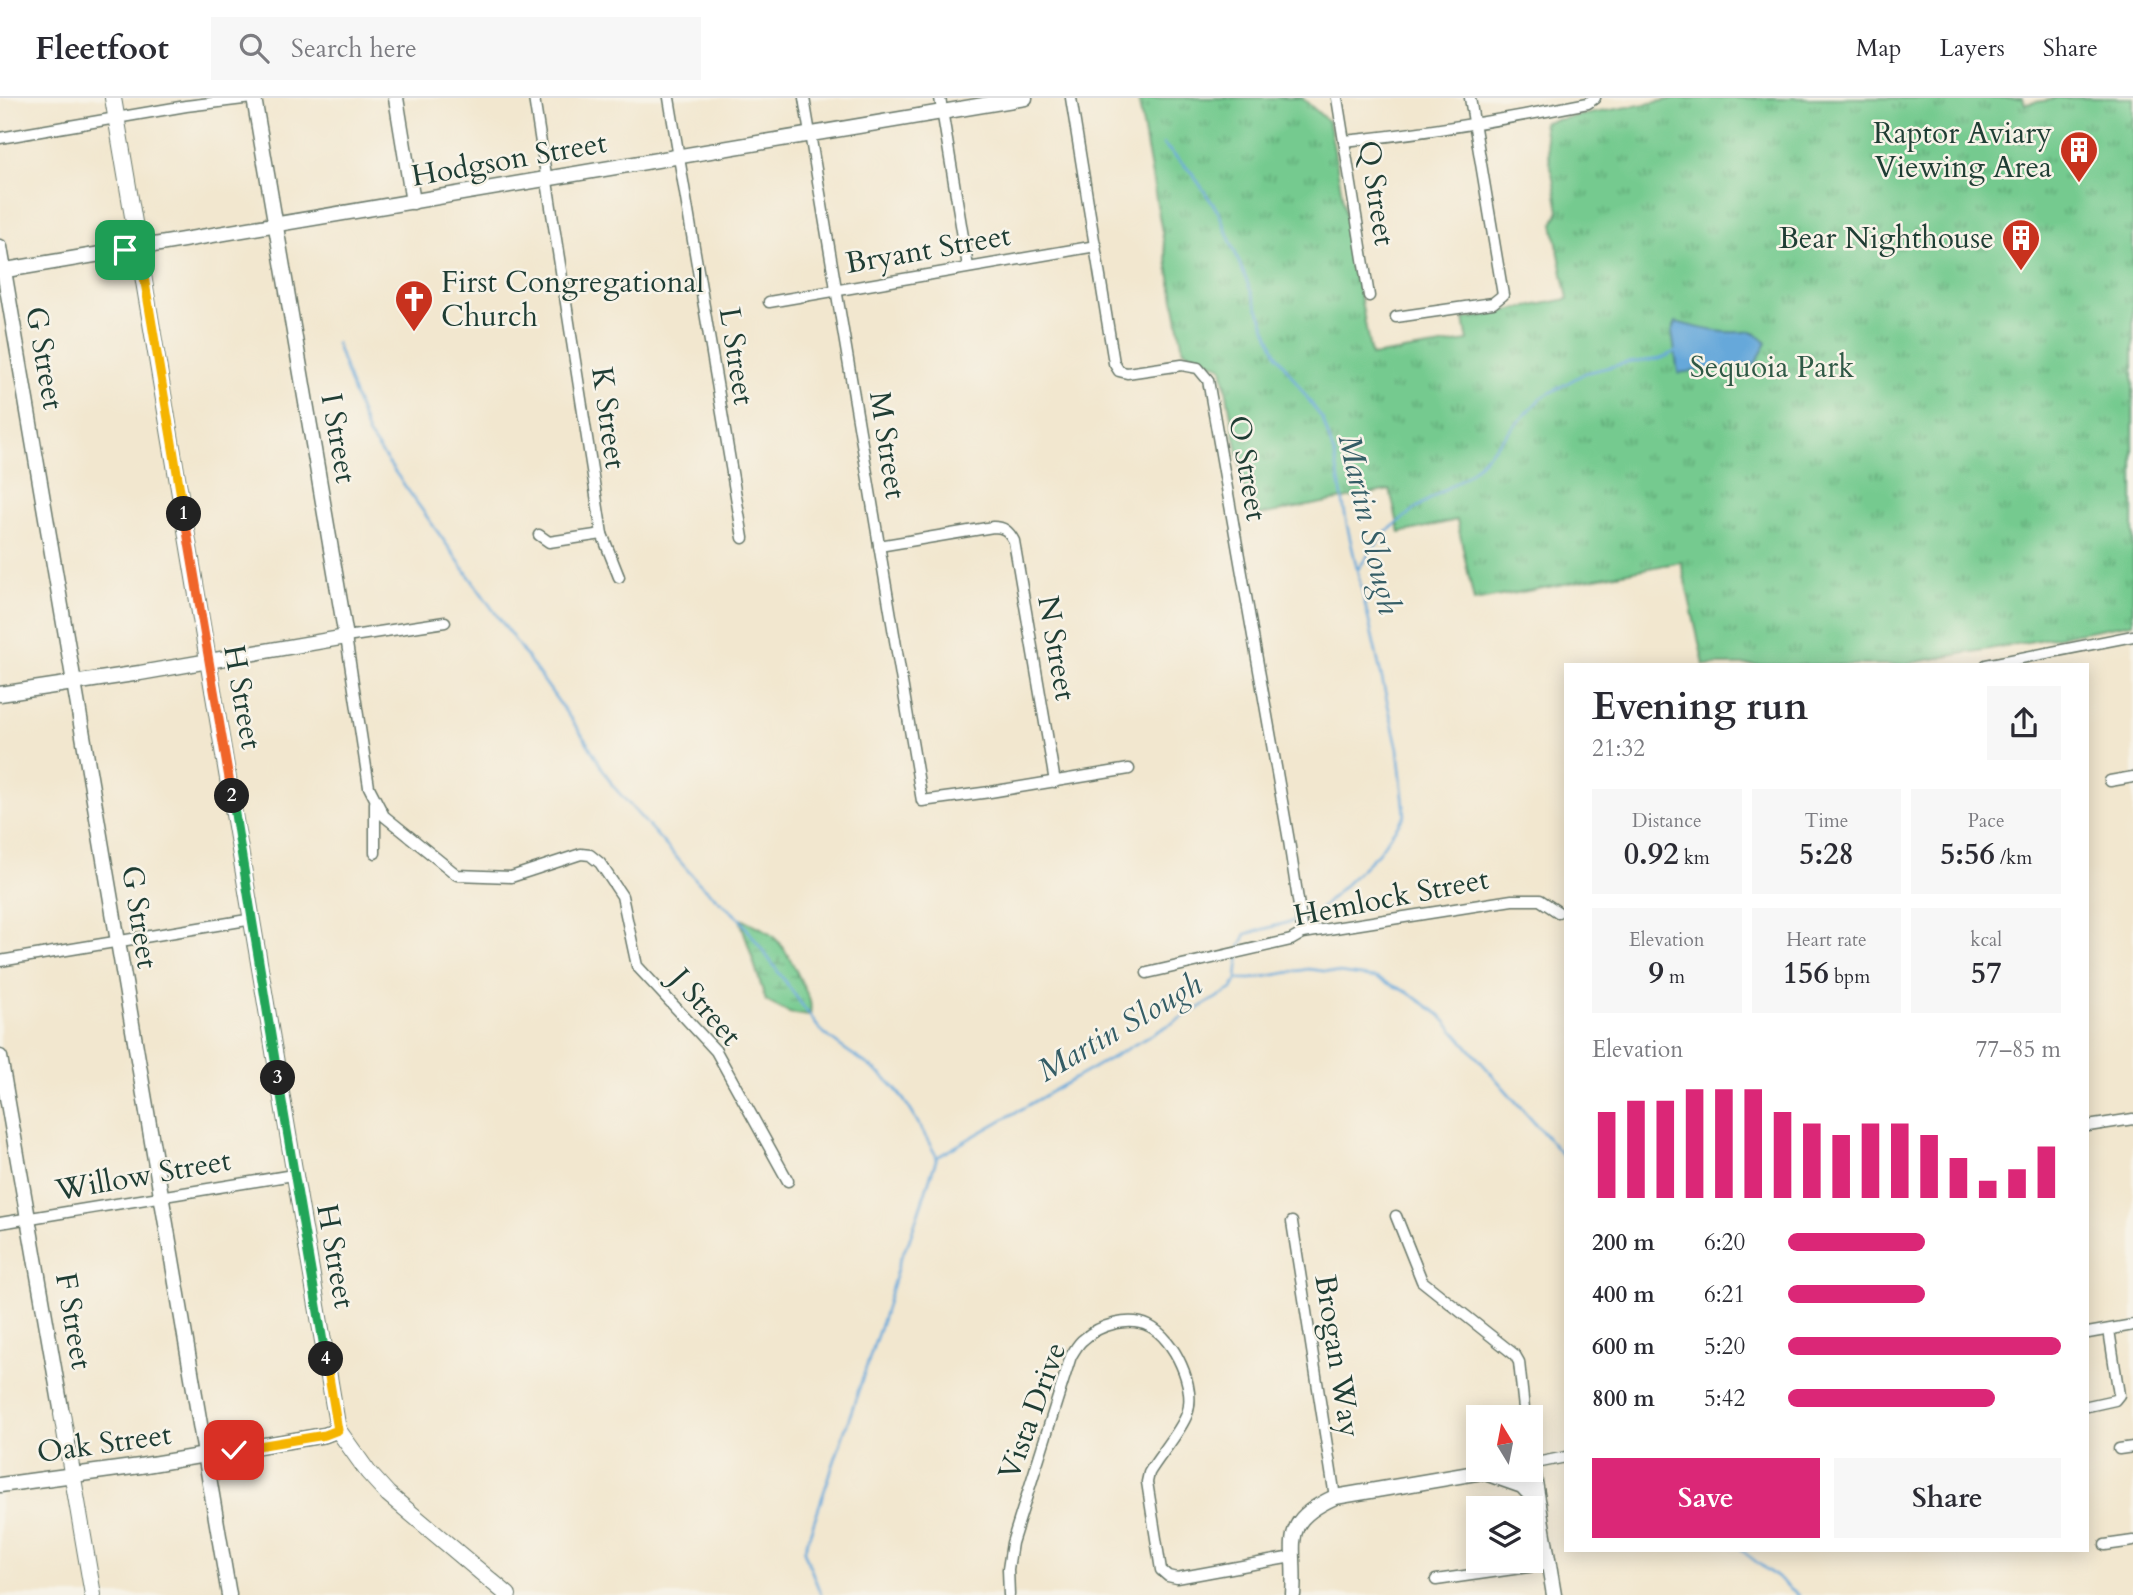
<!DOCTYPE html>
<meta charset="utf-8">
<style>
:root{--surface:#fff;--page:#f7f7f7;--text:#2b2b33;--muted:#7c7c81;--line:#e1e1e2;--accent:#db2777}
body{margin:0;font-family:Cardo,serif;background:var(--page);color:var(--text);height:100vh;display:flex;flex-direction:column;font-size:26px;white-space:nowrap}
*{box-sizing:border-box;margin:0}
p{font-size:23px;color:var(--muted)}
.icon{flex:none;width:38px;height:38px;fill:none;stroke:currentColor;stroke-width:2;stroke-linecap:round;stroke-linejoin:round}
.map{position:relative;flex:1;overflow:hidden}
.details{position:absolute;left:1564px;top:565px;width:525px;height:889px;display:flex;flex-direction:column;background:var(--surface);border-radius:0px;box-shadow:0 4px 18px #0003}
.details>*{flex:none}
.needle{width:46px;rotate:350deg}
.tools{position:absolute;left:1466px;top:1307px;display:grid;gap:14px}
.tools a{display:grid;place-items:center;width:77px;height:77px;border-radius:0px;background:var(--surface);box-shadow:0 4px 18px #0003;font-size:35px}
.pin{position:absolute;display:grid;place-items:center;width:60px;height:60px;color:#fff;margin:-30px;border-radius:14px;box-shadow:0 4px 10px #0006}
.km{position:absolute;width:35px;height:35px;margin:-18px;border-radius:50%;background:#222;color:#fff;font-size:19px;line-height:35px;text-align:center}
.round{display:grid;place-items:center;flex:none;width:74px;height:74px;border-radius:0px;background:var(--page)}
.summary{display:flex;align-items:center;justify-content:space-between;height:119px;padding:0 28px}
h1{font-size:38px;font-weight:700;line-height:52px}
.figures{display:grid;grid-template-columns:repeat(3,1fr);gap:10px;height:119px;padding:7px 28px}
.figures div{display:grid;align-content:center;border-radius:0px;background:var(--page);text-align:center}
.figures b{font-size:30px;font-weight:700}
.figures small{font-size:19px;font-weight:400}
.figures p{font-size:19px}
.chart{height:196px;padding:14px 28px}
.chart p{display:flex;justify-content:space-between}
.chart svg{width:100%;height:126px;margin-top:7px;stroke:var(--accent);stroke-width:6}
.button{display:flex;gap:14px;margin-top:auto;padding:14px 28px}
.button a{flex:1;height:80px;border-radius:0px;background:var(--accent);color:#fff;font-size:28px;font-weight:700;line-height:80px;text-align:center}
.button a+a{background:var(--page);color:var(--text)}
ul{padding:0 28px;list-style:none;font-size:23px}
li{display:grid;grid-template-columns:112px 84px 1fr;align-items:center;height:52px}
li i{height:18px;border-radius:9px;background:var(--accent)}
header{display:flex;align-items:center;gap:42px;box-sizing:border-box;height:98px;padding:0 35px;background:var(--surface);border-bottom:2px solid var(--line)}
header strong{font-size:33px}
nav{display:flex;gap:38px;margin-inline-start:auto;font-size:24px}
.search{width:490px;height:63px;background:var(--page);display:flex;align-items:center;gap:18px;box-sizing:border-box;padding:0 24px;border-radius:0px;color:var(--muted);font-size:26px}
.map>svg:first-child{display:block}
.wetland{fill:url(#wetland-marsh);stroke:#4a8462;stroke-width:2}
.park{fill:url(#park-tufts);stroke:#4a8462;stroke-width:2}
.water{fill:#66a8da;stroke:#427287;stroke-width:2}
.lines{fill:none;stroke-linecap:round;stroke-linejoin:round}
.stream{stroke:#66a8da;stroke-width:2.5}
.minor-casing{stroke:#69786a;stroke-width:13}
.tertiary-casing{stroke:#69786a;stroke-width:17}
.secondary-casing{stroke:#69786a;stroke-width:18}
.minor{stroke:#fff;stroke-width:10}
.tertiary{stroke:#fff;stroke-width:14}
.secondary{stroke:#fff;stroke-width:16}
.split-1-casing{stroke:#fff;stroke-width:14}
.split-2-casing{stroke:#fff;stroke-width:14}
.split-3-casing{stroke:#fff;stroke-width:14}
.split-4-casing{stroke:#fff;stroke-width:14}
.split-5-casing{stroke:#fff;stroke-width:14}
.split-1{stroke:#f5b400;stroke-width:9}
.split-2{stroke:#f0652b;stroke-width:9}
.split-3{stroke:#22a559;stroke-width:9}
.split-4{stroke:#22a559;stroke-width:9}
.split-5{stroke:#f5b400;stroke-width:9}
.labels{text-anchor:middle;stroke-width:5;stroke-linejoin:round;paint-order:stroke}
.poi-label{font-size:30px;fill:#1f3d34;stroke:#f7f3e8;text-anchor:end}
.street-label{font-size:30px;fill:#1f3d34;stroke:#f7f3e8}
.park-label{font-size:30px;fill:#305946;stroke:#f7f3e8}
.water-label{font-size:32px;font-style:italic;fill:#345d66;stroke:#f7f3e8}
</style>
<header>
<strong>Fleetfoot</strong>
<div class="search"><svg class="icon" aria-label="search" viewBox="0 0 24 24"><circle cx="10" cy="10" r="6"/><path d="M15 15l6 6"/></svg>Search here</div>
<nav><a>Map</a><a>Layers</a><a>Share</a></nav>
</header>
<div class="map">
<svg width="2133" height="1497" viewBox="0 0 2133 1497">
<defs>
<pattern id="wetland-marsh" width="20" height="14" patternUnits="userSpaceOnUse" patternTransform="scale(1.75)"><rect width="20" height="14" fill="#75ca8f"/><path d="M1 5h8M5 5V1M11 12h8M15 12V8" fill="none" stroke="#5fa576"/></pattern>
<pattern id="park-tufts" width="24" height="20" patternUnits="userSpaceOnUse" patternTransform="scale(1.75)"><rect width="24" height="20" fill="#75ca8f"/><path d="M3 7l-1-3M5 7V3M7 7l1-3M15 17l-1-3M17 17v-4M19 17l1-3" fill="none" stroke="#5fa576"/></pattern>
</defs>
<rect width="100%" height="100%" fill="#f7f3e8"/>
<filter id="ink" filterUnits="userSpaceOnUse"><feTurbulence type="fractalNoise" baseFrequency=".0143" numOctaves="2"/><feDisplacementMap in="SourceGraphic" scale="14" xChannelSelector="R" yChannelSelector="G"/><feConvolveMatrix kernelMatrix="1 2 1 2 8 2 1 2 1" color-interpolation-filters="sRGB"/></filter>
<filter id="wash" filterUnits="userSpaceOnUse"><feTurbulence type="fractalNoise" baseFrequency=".00686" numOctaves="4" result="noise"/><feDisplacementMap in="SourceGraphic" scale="28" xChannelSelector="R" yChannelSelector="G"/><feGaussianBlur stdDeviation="1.57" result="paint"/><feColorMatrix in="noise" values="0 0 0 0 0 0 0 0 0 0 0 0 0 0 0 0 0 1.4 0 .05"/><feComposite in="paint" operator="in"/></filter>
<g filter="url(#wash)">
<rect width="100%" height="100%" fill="#f2e7cf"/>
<path class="wetland" d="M740 821C780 834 786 852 803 887 809 902 812 901 810 918L789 915 766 903Z"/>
<path class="park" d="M1138 0H1302L1329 24 1371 258 1468 243 1464 221 1568 201 1553 126 1559 113 1543 24 1679 0H2023L2025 6 2060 0H2133V525L1900 567H1704L1681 464 1474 503 1457 422 1400 435 1390 392 1250 419 1222 269 1183 252Z"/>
<path class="water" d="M1676 224C1702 231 1724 237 1752 233L1767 245 1755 266 1678 275 1672 234Z"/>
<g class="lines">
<g class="stream">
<path d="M1163 46 1192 75 1219 115 1277 257 1323 322 1335 359 1347 427 1398 651 1405 717 1378 755 1313 818 1303 820"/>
<path d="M336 245 368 336 585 641 613 688 699 785 740 821 818 929C838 951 866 962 887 982 908 1002 922 1033 937 1059"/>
<path d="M1358 471 1385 435 1416 410 1469 376 1541 300 1585 275 1626 265 1660 261 1677 253"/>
<path d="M1240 849 1246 836 1297 822"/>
<path d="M1237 881H1252L1308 871 1376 880 1407 894 1440 917 1566 1061"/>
<path d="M1741 1452 1799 1497"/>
<path d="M821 1497 804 1453 883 1220 900 1161 909 1143 937 1059 1232 891 1237 881 1239 859"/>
</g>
</g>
</g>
<g filter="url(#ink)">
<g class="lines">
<defs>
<g id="minor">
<path d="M534 0 602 436 619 479"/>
<path d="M669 0 743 440"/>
<path d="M804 0 922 703 990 694 1129 671"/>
<path d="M940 0 968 169"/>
<path d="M1071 0 1114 265 1119 273 1127 275 1182 267 1198 270 1208 282 1289 743 1303 835"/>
<path d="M1337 0 1369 198"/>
<path d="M0 40 186 8 252 0"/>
<path d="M1344 43C1426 35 1507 21 1588 5L1595 0"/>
<path d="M769 204 1096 148"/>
<path d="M1396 219 1493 205 1503 197 1470 0"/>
<path d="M539 437 549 444 602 436"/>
<path d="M879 448 993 429C1004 429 1009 433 1014 443L1055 684"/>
<path d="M445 524 346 539 369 689 384 718 457 777 511 779 581 756 590 757 600 765 622 798 637 868 716 953 788 1083"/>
<path d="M1986 567 2133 538"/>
<path d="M2110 683 2133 679"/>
<path d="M375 705V755"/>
<path d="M0 863 253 821"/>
<path d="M1147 875 1291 842 1303 835 1512 802H1540L1558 814"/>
<path d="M2088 1028 2133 1021"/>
<path d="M1396 1118 1422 1183 1515 1257 1519 1264 1525 1320"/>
<path d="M1292 1124 1335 1399"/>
<path d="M0 1125 293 1077"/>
<path d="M2088 1235 2133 1227"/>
<path d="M2088 1308 2115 1302 2119 1297 2109 1232"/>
<path d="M2119 1351 2133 1349"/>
<path d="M1531 1366 1566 1359"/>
<path d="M2105 1447 2133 1443"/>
<path d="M1436 1482 1549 1466"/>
<path d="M1009 1497 1008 1471 1012 1445 1071 1258C1075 1252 1078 1245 1084 1241 1099 1227 1130 1218 1149 1228 1174 1240 1197 1290 1187 1316 1181 1333 1159 1358 1149 1375L1147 1384 1161 1472 1168 1478 1177 1480 1292 1459"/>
</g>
<g id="tertiary">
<path d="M396 0 413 104"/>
<path d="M0 149 229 1497"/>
<path d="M0 173 1025 0"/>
<path d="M0 596 140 575 346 539 254 0"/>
<path d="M0 959 62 1316"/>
<path d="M1532 1366 1554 1497"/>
<path d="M0 1387 140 1368 325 1337 338 1332"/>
<path d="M1293 1497C1297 1445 1277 1425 1335 1399L1482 1374 1522 1388 1539 1406"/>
</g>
<g id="secondary">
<path d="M113 0 338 1332 368 1374 388 1396 508 1497"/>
<path d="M62 1316 93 1497"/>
</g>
</defs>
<use href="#minor" class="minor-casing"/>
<use href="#tertiary" class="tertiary-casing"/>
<use href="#secondary" class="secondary-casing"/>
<use href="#minor" class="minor"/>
<use href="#tertiary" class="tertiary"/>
<use href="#secondary" class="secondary"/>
</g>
</g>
<g class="lines" filter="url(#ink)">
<defs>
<path id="split-1" d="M125 152 139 149 184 416"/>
<path id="split-2" d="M184 416 232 698"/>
<path id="split-3" d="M232 698 278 980"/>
<path id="split-4" d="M278 980 326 1261"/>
<path id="split-5" d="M234 1352 325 1337 338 1332 326 1261"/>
</defs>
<use href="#split-1" class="split-1-casing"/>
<use href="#split-2" class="split-2-casing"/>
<use href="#split-3" class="split-3-casing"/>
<use href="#split-4" class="split-4-casing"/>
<use href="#split-5" class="split-5-casing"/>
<use href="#split-1" class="split-1"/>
<use href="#split-2" class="split-2"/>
<use href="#split-3" class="split-3"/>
<use href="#split-4" class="split-4"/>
<use href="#split-5" class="split-5"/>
</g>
<defs>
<symbol id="building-pin" viewBox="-11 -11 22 30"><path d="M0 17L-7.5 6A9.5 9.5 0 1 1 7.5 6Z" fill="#c8321e" stroke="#f7f3e8"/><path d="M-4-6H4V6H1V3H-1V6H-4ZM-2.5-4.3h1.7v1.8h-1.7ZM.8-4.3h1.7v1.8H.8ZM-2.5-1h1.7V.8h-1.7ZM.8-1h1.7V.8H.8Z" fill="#fff"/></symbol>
<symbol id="church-pin" viewBox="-11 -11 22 30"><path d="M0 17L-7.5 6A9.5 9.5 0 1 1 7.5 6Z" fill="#c8321e" stroke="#f7f3e8"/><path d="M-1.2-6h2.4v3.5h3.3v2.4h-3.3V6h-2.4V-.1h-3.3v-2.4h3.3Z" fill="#fff"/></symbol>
</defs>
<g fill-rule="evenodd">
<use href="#building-pin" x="2057" y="30" width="44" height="60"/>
<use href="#building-pin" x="1999" y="118" width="44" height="60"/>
<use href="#church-pin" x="392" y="179" width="44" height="60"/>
</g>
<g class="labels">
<g class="poi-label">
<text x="2052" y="45">Raptor Aviary<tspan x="2052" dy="34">Viewing Area</tspan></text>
<text x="1994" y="150">Bear Nighthouse</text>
<text x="441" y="194" text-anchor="start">First Congregational<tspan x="441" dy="34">Church</tspan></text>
</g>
<g class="street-label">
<text transform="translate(509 61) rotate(-10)" y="10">Hodgson Street</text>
<text transform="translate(1377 95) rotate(81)" y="10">Q Street</text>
<text transform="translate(928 151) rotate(-10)" y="10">Bryant Street</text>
<text transform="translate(737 258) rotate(81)" y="10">L Street</text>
<text transform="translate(45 260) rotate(80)" y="10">G Street</text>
<text transform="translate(609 320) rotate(82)" y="10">K Street</text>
<text transform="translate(339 340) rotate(80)" y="10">I Street</text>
<text transform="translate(888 347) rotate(81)" y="10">M Street</text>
<text transform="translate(1248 370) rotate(80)" y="10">O Street</text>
<text transform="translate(1057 550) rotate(80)" y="10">N Street</text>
<text transform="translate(243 599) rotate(80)" y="10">H Street</text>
<text transform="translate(1391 799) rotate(-11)" y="10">Hemlock Street</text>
<text transform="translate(140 819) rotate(81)" y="10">G Street</text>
<text transform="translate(706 909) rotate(49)" y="10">J Street</text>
<text transform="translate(143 1077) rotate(-10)" y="10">Willow Street</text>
<text transform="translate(336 1158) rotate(80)" y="10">H Street</text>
<text transform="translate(74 1223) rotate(80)" y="10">F Street</text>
<text transform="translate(1338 1258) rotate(81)" y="10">Brogan Way</text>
<text transform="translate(1032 1313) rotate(-70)" y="10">Vista Drive</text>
<text transform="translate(104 1345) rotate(-8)" y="10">Oak Street</text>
</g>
<g class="park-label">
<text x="1772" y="279">Sequoia Park</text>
</g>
<g class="water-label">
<text transform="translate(1370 426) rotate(77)" y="11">Martin Slough</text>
<text transform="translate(1119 929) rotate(-30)" y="11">Martin Slough</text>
</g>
</g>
</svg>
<div class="tools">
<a><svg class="needle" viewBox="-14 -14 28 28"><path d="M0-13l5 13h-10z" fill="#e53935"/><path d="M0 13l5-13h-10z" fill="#7c7c81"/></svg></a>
<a><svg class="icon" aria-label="layers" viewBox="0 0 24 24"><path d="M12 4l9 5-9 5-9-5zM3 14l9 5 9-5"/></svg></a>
</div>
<div class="pin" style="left:125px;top:152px;background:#1e9e55"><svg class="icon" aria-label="arrive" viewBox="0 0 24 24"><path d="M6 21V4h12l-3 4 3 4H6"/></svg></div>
<div class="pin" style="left:234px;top:1352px;background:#d93025"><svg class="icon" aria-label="check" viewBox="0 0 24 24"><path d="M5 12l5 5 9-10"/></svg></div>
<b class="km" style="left:184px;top:416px">1</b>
<b class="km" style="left:232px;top:698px">2</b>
<b class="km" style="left:278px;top:980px">3</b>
<b class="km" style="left:326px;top:1261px">4</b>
<section class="details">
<div class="summary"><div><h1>Evening run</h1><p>21:32</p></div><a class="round"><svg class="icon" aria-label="share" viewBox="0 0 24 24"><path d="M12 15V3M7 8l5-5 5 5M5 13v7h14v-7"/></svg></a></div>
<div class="figures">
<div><p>Distance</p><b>0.92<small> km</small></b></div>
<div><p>Time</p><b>5:28</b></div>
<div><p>Pace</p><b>5:56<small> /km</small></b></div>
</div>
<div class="figures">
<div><p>Elevation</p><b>9<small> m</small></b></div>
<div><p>Heart rate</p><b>156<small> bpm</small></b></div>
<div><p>kcal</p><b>57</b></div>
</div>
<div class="chart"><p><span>Elevation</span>77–85 m</p>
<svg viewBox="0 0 160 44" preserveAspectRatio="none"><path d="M5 44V14M15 44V10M25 44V10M35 44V6M45 44V6M55 44V6M65 44V14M75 44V18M85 44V22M95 44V18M105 44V18M115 44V22M125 44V30M135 44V38M145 44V34M155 44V26"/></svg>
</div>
<ul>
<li><b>200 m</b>6:20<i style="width:50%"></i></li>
<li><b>400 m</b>6:21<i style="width:50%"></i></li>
<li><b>600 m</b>5:20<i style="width:100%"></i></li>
<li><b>800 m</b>5:42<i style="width:76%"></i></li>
</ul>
<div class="button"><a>Save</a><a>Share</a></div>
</section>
</div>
